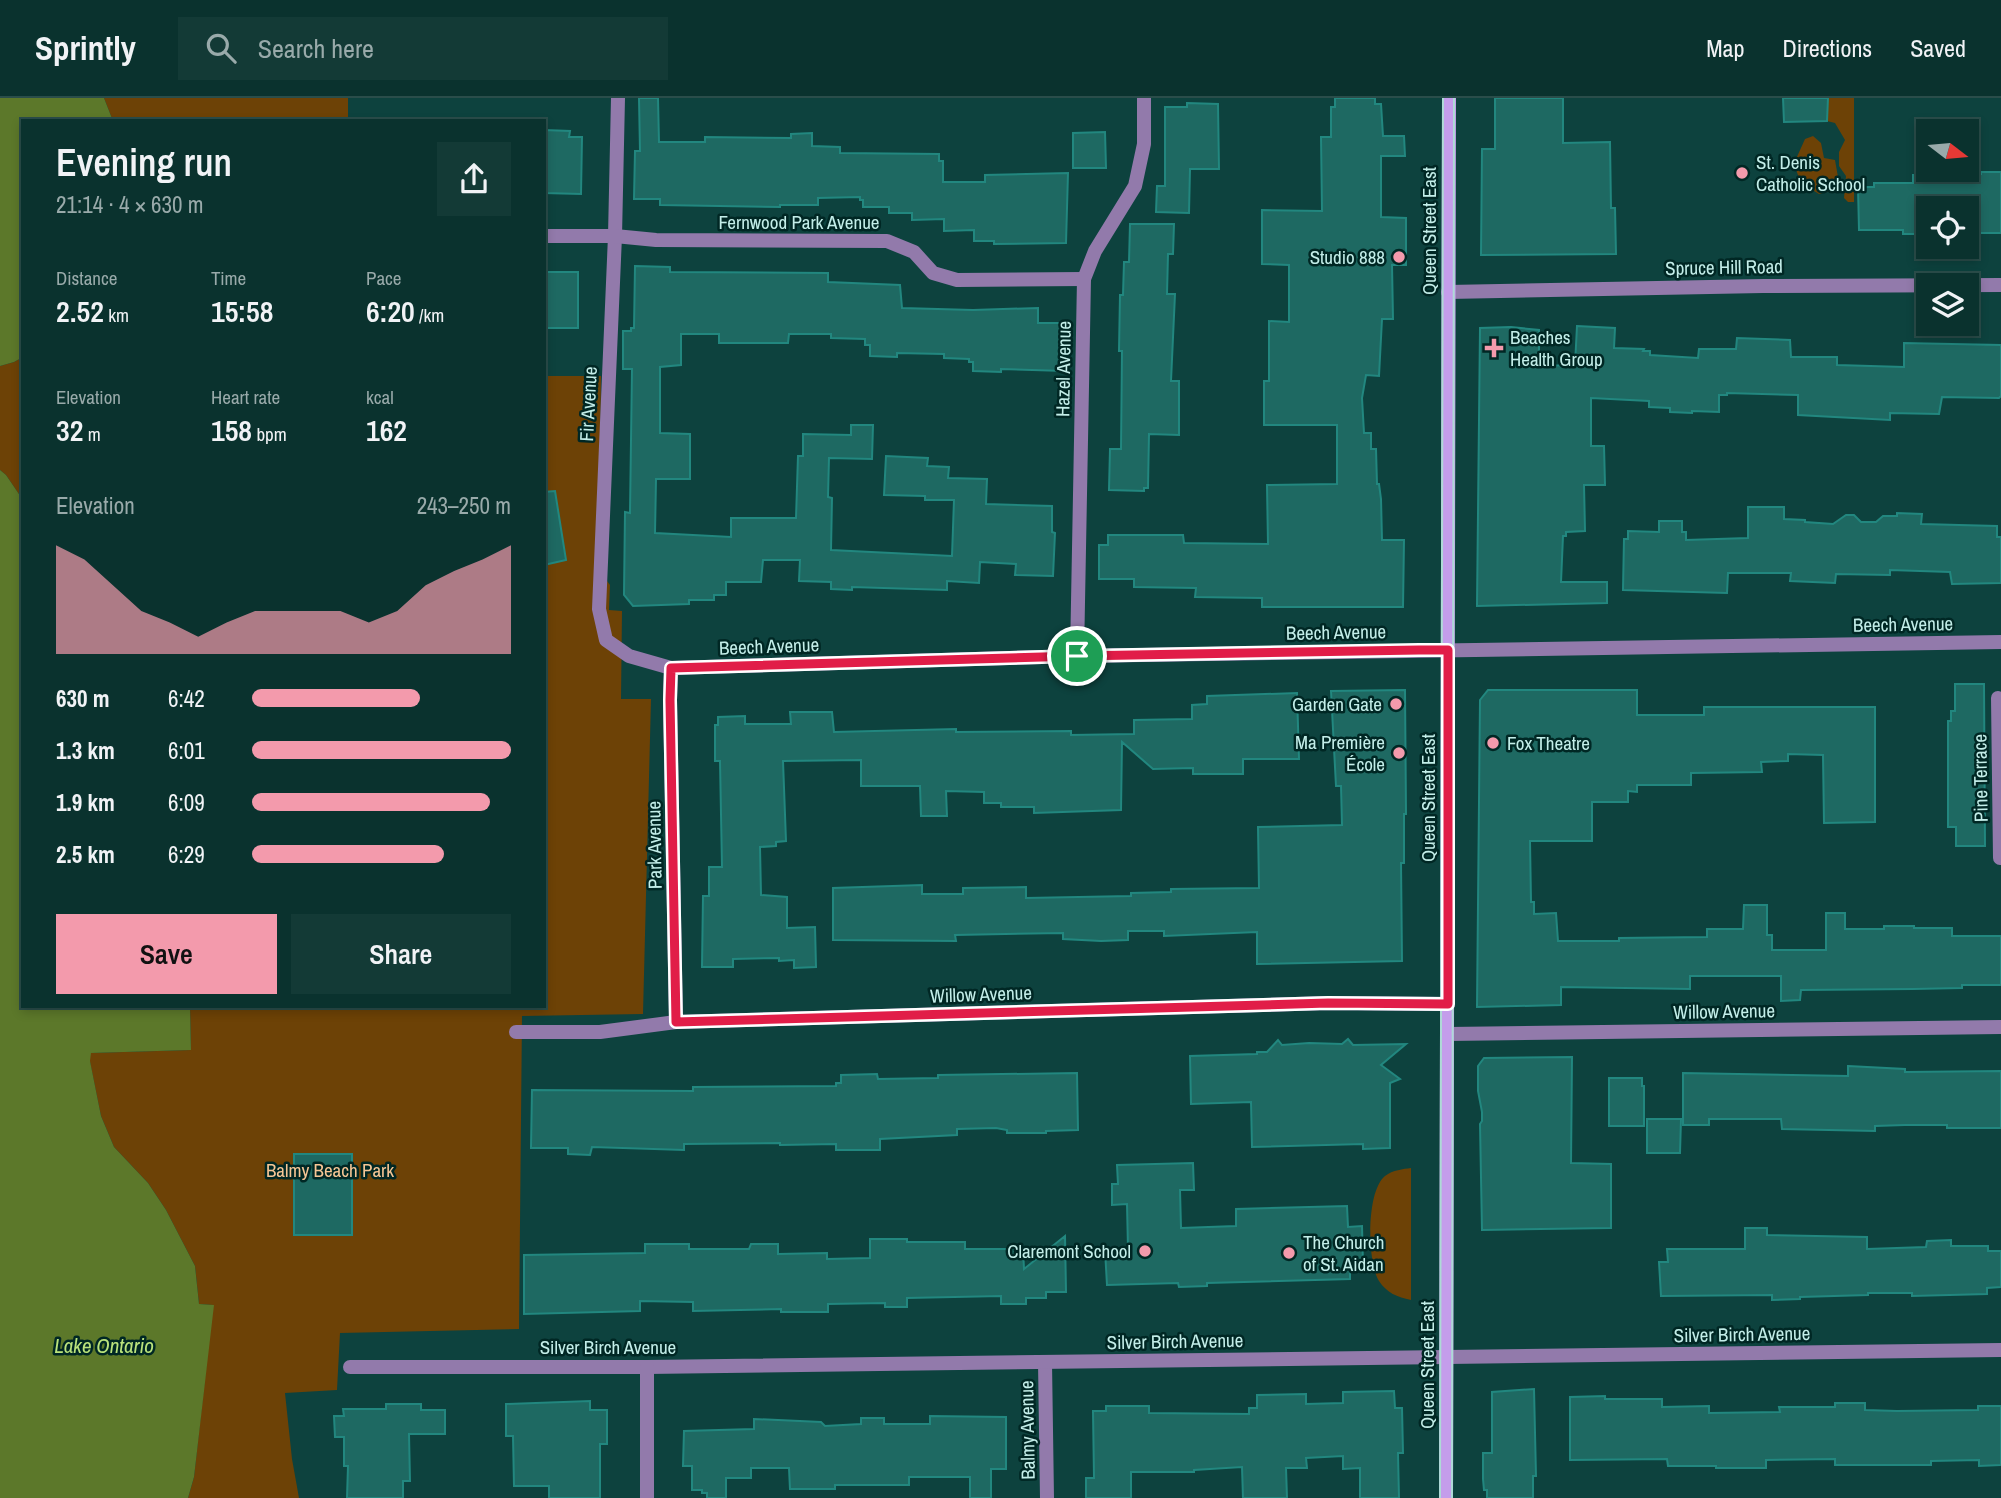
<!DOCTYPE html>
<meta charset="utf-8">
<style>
:root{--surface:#0a322e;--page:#133a36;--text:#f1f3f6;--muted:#9aa;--line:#2a4d4a;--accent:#f39aac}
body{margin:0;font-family:"Archivo Narrow",sans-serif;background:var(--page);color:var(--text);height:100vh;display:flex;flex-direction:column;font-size:26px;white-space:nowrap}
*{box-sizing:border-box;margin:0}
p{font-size:23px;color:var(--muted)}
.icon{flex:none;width:38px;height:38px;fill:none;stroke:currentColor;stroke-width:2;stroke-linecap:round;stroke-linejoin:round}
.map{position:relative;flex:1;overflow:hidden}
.drawer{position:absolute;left:21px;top:21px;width:525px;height:889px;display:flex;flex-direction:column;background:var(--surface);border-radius:0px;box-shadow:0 4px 10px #0003,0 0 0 2px var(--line)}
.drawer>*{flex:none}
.needle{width:46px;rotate:106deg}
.controls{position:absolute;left:1916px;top:21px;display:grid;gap:14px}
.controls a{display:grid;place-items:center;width:63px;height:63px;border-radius:0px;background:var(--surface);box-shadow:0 4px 10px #0003,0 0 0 2px var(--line);font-size:35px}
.pin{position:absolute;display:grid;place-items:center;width:60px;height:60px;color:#fff;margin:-30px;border:4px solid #fff;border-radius:50%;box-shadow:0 2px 7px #0007}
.round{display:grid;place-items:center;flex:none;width:74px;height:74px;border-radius:0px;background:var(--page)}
.summary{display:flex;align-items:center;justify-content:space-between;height:119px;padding:0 35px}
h1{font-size:38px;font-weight:600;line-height:52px}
.stats{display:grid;grid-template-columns:repeat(3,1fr);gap:10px;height:119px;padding:7px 35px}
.stats div{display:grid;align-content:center}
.stats b{font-size:30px;font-weight:600}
.stats small{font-size:19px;font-weight:400}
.stats p{font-size:19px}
.chart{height:196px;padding:14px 35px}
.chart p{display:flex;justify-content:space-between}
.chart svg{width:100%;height:126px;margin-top:7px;fill:var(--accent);opacity:.7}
.action{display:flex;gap:14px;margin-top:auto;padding:14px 35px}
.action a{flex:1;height:80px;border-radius:0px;background:var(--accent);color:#111;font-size:28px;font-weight:600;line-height:80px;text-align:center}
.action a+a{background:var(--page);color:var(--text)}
ul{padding:0 35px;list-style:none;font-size:23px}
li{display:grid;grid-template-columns:112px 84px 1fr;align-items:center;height:52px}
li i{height:18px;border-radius:9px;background:var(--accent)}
header{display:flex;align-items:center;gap:42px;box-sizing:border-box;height:98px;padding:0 35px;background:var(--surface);border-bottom:2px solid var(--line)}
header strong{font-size:33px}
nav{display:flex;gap:38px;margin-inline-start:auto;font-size:24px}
.search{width:490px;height:63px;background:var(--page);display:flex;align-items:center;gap:18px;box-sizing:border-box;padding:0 24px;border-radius:0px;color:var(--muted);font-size:26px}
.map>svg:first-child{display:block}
.green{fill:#6d4206}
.water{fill:#5c782a}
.building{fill:#1e6962;stroke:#22877f;stroke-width:2}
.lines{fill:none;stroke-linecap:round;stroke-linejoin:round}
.street{stroke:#927aab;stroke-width:14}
.secondary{stroke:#c49deb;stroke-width:14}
.tram{stroke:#aedad6;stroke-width:2}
.route-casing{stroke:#fff;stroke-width:14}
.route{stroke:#e11d48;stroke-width:9}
.poi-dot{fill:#f39aac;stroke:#002724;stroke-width:2.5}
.labels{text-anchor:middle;stroke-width:5;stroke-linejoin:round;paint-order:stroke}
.poi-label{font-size:19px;fill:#c3eee9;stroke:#002724;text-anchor:start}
.street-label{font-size:19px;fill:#c3eee9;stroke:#002724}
.park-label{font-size:19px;fill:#f6c695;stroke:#002724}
.water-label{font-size:21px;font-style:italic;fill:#bbe47c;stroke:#002724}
</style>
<header>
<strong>Sprintly</strong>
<div class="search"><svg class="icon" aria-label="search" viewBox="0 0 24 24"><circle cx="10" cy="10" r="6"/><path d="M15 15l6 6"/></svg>Search here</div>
<nav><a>Map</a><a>Directions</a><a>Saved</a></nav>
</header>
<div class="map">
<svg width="2001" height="1400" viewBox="0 0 2001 1400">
<rect width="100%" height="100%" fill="#0d423e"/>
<g class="green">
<path d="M104 0H348V23H113Z"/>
<path d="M1828 0H1854V104H1848L1844 100 1846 78 1839 68V54L1845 42 1835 25 1827 23Z"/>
<path d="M1813 38 1821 45 1824 60 1835 62 1838 79 1830 93 1819 96 1801 85 1795 69 1796 61 1805 41Z"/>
<path d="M23 259V402L6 377 0 372V268L14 264Z"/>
<path d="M544 278H601L599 472 610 487 609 512 622 513 621 601H651L643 916 522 918 519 1231 340 1235 337 1292 285 1295 292 1361 299 1400H188L194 1379 213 1207 199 1206 195 1168 166 1112 148 1085 114 1049 101 1018 90 964V955L191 952 190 908H544Z"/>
<path d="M1411 1070V1202C1397 1199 1387 1195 1379 1183 1367 1164 1366 1093 1385 1078 1393 1072 1403 1071 1411 1070Z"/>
</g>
<g class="water">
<path d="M0 0H104L113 23H23V259L14 264 0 268Z"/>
<path d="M0 372 6 377 23 402V908H190L191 952 91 955 90 963 101 1018 114 1049 148 1085 166 1112 195 1168 199 1206 214 1207 194 1379 188 1400H0Z"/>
</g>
<g class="building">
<path d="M639 0H658L659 44H705V39L791 40V36L812 35V48L840 49V55L939 56V63H943V84H985V77L1068 75 1066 145 994 146V143H974V132L944 133V121L912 122V115H889V109H863V102H860V99L818 100V107H780V109L660 107V101H634L635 53H640Z"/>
<path d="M1335 0H1375V6H1381L1383 38H1404L1405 58H1381V119L1406 120V167H1392L1393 221H1382L1379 278 1366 277 1362 300 1364 335H1371V351H1376L1377 386H1379L1381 401 1382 442H1404L1403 509H1262V500L1195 499 1196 490 1134 489V481H1099V447H1108V437H1183L1184 445 1268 446 1267 387 1337 386V327H1264V283H1269V223L1289 224V167L1262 166V112L1322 113 1321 39H1331V9H1335Z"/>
<path d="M1495 0H1563V45L1610 44 1611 110H1615L1616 156 1481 157 1482 51H1495Z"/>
<path d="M1783 0H1828L1827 23 1784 24Z"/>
<path d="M1187 5 1218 6 1219 71H1190L1189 115 1156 114 1157 88H1165V9H1187Z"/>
<path d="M544 32 570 33 569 39H582L581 96 544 95Z"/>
<path d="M1105 34 1106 70H1073V35Z"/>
<path d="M1981 74H2001V135H1967V110H1928V136H1903V132H1859L1858 89H1874V85H1913V77L1981 76Z"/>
<path d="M1130 126H1174L1173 156H1168L1167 196H1175L1171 283H1179V337L1149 336 1148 390H1144V393L1109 392 1110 351H1121L1122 253H1119L1120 197H1123L1124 164H1129Z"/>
<path d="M635 168 670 169V174L828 175V184L900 187 902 210 973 212 1038 210V225H1065L1064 273 1001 271V274L973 273V264H969V261L944 260V256L897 255V259L870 258V247H865V241L831 240V236H789L788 245H719V236H681V267L660 269V335L690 336V381H656L655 435 731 439V420H796L798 358H803V336L851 337V327H873L872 361 829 360 828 399 832 400 831 452 952 458 954 402H925V398L884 397 886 358 928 360 927 368 949 369 948 380 987 381 986 406 1052 408V434L1055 435 1053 478 1015 477 1016 466 980 464 979 485 947 483V492L852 489V492L831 491V484L799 483 800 462H763L761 484H726V497H714V502H689V506L633 508 624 497 625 414 630 415 632 271H623V233H631V230H634Z"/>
<rect x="544" y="174" width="34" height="56"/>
<path d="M1577 228 1615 230 1614 250 1644 251 1643 253H1650V257L1698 260 1699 251H1736L1737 240 1790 242 1791 259H1837V267L1904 269V245L2001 247V298L1999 300 1942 299 1939 316 1890 315V322L1798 317V297L1727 295V297H1719V314L1692 313V315L1670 314V310L1649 309V303L1591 300V348H1604L1605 387H1584L1585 433 1566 434V438H1563L1561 484H1607V505L1477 508 1480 230 1511 229 1539 232V268L1575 267Z"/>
<path d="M555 393 566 462 544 467V394Z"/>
<path d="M1748 409H1784V421L1805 422V424L1833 426 1846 417H1854L1861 424H1876L1883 418H1897V415L1922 416 1921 426 1997 428V439H2001V485L1952 486 1950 474 1890 472V477L1836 476 1835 485 1790 483 1791 475H1728L1727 495 1623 492 1624 441H1628V433L1659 434V423H1682V434H1686V442L1748 440Z"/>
<path d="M1955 586H1984L1985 748H1956V729H1948V623H1951V613H1955Z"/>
<path d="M1405 592 1406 716H1404V765H1401L1402 863 1257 866V834L1164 838V833H1128V842L1101 843 1063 841V835L955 837 956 843 833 842V790L922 787V796H963V790L1026 789V800L1131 798V795L1171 794V791L1259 790 1258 729 1342 727 1341 688H1336L1331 593Z"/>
<path d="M1488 592H1637V617H1704V609H1875V724L1824 725 1823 657 1788 656V663L1761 664 1762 674 1691 675V687H1637V694L1628 693V704H1592V743H1530L1531 804H1534V816L1556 815 1558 843H1619V840L1707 839V831H1743L1744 807H1767V837H1772V852H1826V815H1845V831H1884V828H1914V830H1952V838H2001V887H1962V890L1913 891 1801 892 1800 902 1781 903V878H1690V891L1561 889V907L1477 909 1480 602Z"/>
<path d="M1297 595 1299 661H1243V676H1193V670L1153 671 1122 644 1121 712 1034 715V709H1001V705H984V694L946 693 947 718H921L920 688H861V662L783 663 786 743 776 744V748L760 749 761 797 787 799V830L815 829 816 869 794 870V862L779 863V860L733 861V869H702L703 798H709V769H722L720 663H715V627H718V619L745 618V626H791L790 614H832L834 634 956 631V634L1071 633V637L1134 636V622L1192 621V607L1207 606V598Z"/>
<path d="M1348 941 1353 947 1406 946 1381 967 1400 981 1390 985V1050L1363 1051V1046L1252 1049 1251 1004 1191 1006 1190 958 1257 956V954H1267L1278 942 1282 947 1309 945 1342 946Z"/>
<path d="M1572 959 1571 1065 1611 1066V1130L1482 1132 1480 1026 1482 1023V1014L1478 993V968L1484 960Z"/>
<path d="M1848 968 1905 971V974L2001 973V1030H1947V1027H1905L1875 1028V1033L1782 1031 1781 1021H1709V1027H1683V975L1848 978Z"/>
<path d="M1077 975 1078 1032 1046 1033V1035H1007V1032L996 1030 957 1031V1037L880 1041V1052H836V1046L780 1047V1045L684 1046V1052L592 1049 590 1057 568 1056V1050H531L532 992 693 993V989L836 988V985H841V977L877 976 878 981 938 980V977Z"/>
<path d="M1609 980H1642V988H1644V1028H1609Z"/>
<path d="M1647 1021H1681L1680 1055H1647Z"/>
<rect x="294" y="1056" width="58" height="81"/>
<path d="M1193 1065 1194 1092H1180L1181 1130 1236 1128V1111L1347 1108 1348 1129 1362 1128 1363 1165H1350V1181L1207 1185V1188L1179 1189 1178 1185 1107 1187 1105 1152 1128 1151 1127 1106 1112 1107V1086H1118L1117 1067Z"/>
<path d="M1745 1130H1767V1137L1867 1139V1151L1926 1149 1927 1143 1951 1142V1148H1988V1153H2001V1189L1987 1190V1196L1912 1198V1195H1868V1197L1800 1199V1201L1772 1202V1197L1661 1198 1659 1164H1668L1667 1151H1745Z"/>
<path d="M1065 1138 1066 1194H1046V1200H1026V1206H1001V1198L907 1200V1209H885V1205L828 1206V1214H781V1211L693 1213V1204L640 1203V1213L524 1216V1157L645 1155V1146H689V1151H749L751 1146H778V1156L827 1155V1161L870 1160V1141H907V1144H965V1151H1023L1024 1171Z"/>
<path d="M1534 1291 1536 1378H1533V1400H1487V1392H1484L1483 1381V1355H1492V1294Z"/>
<path d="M1394 1293 1395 1310H1402L1403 1355H1398L1399 1400H1360V1370L1343 1371V1358L1306 1360 1307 1370H1286L1287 1400H1243L1242 1369 1194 1372V1374H1131V1400H1086V1380H1094L1093 1313H1106V1308H1149V1315L1249 1316V1310H1257V1297L1306 1296V1306L1343 1305V1294Z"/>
<path d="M1605 1298V1301H1662V1309L1709 1308V1315L1780 1314 1779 1309H1835V1305H1865V1312L1897 1313 1978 1312V1308H2001V1367L1979 1368V1362L1931 1363V1367H1835V1361L1766 1362V1370H1716V1368H1668L1667 1361 1570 1362V1299Z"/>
<path d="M590 1303V1312H607V1346H600V1400H549V1388H514L513 1338H506V1306Z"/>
<path d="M386 1306H421V1312H445V1336H409L410 1383H403V1400H347L348 1368H344V1339H335L334 1318H344L343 1311H386Z"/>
<path d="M930 1318 1006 1319V1371H991V1400H970V1379H909V1387H835V1391H790L789 1370H751V1380H726V1400H707V1395H702V1392H692V1368H683L684 1333 754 1331V1321L821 1324 825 1328 861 1326V1320H884V1326H930Z"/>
</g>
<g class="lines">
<g class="street">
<path d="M618 0 615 138 599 511 606 542 629 558 671 570 1077 558 2001 544"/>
<path d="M544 138H615L656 142 887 143 914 154 933 175 957 182 1084 181"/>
<path d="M1448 194 1763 188 2001 187"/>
<path d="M1077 558 1084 181 1095 153 1135 88 1144 46V0"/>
<path d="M671 570 670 602 676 924"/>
<path d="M1998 600 2000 760"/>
<path d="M516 934H600L676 924 1328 905 1448 906"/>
<path d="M1448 936 2001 929"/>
<path d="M1045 1264 1047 1400"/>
<path d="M350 1269H647L2001 1252"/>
<path d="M647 1400V1269"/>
</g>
<path class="secondary" d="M1446 1400 1449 0"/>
<g class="tram">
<path d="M1440 1400 1443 0"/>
<path d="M1452 1400 1454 0"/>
</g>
</g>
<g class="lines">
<defs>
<path id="route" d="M1419 552H1448V906L1328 905 676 924 670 602 671 570 1077 558Z"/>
</defs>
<use href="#route" class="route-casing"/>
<use href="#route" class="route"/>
</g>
<g class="poi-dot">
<circle cx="1742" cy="75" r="7"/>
<circle cx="1399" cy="159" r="7"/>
<path d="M1490.5 239.5h7v7h7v7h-7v7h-7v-7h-7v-7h7z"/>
<circle cx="1396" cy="606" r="7"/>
<circle cx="1493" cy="645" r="7"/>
<circle cx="1399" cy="655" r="7"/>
<circle cx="1145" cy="1153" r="7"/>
<circle cx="1289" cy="1155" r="7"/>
</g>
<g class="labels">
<g class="poi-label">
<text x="1756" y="71">St. Denis<tspan x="1756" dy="22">Catholic School</tspan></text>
<text x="1385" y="166" text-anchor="end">Studio 888</text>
<text x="1510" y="246">Beaches<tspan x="1510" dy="22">Health Group</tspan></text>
<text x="1382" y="613" text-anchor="end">Garden Gate</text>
<text x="1385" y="651" text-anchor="end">Ma Première<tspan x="1385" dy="22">École</tspan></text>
<text x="1507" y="652">Fox Theatre</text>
<text x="1303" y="1151">The Church<tspan x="1303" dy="22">of St. Aidan</tspan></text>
<text x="1131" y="1160" text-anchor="end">Claremont School</text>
</g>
<g class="street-label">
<text x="799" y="131">Fernwood Park Avenue</text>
<text transform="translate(1429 133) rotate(-90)" y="7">Queen Street East</text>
<text transform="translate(1724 169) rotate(-1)" y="7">Spruce Hill Road</text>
<text transform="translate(1063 271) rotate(-89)" y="7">Hazel Avenue</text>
<text transform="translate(588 306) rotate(-87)" y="7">Fir Avenue</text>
<text transform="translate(1903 526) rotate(-1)" y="7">Beech Avenue</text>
<text transform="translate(1336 534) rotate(-1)" y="7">Beech Avenue</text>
<text transform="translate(769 548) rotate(-2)" y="7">Beech Avenue</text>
<text transform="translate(1980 680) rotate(-91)" y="7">Pine Terrace</text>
<text transform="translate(1428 700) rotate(-90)" y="7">Queen Street East</text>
<text transform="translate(654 747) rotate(-91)" y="7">Park Avenue</text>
<text transform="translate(981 896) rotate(-2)" y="7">Willow Avenue</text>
<text transform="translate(1724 913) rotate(-1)" y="7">Willow Avenue</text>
<text transform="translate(1742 1236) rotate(-1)" y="7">Silver Birch Avenue</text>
<text transform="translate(1175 1243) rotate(-1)" y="7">Silver Birch Avenue</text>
<text x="608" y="1256">Silver Birch Avenue</text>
<text transform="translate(1427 1267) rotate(-90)" y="7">Queen Street East</text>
<text transform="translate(1027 1332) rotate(-91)" y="7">Balmy Avenue</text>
</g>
<g class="park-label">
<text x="330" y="1079">Balmy Beach Park</text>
</g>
<g class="water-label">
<text x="104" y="1255">Lake Ontario</text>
</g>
</g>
</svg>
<div class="controls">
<a><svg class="needle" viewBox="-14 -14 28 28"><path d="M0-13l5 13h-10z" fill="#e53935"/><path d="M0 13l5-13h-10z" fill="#9aa"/></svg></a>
<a><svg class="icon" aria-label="locate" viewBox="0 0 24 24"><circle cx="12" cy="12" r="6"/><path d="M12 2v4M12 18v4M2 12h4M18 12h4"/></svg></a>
<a><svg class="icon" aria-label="layers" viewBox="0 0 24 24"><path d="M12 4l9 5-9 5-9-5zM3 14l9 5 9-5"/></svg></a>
</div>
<div class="pin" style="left:1077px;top:558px;background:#1e9e55"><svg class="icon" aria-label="arrive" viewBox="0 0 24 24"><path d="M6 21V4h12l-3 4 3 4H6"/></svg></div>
<section class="drawer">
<div class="summary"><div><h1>Evening run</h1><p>21:14 · 4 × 630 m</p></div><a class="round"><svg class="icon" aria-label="share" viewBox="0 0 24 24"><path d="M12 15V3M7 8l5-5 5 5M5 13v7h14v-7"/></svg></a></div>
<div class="stats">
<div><p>Distance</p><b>2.52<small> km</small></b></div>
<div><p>Time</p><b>15:58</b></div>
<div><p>Pace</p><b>6:20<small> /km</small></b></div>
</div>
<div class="stats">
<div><p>Elevation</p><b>32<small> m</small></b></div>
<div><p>Heart rate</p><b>158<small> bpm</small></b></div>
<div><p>kcal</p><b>162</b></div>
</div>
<div class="chart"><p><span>Elevation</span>243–250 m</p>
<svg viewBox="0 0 160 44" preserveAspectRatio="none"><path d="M0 44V6L10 11L20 20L30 29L40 33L50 38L60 33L70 29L80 29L90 29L100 29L110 33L120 29L130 20L140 15L150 11L160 6V44z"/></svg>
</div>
<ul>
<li><b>630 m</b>6:42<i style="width:65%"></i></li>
<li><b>1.3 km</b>6:01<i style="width:100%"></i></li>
<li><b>1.9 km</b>6:09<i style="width:92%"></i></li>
<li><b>2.5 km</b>6:29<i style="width:74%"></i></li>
</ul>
<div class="action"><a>Save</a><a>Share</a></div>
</section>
</div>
